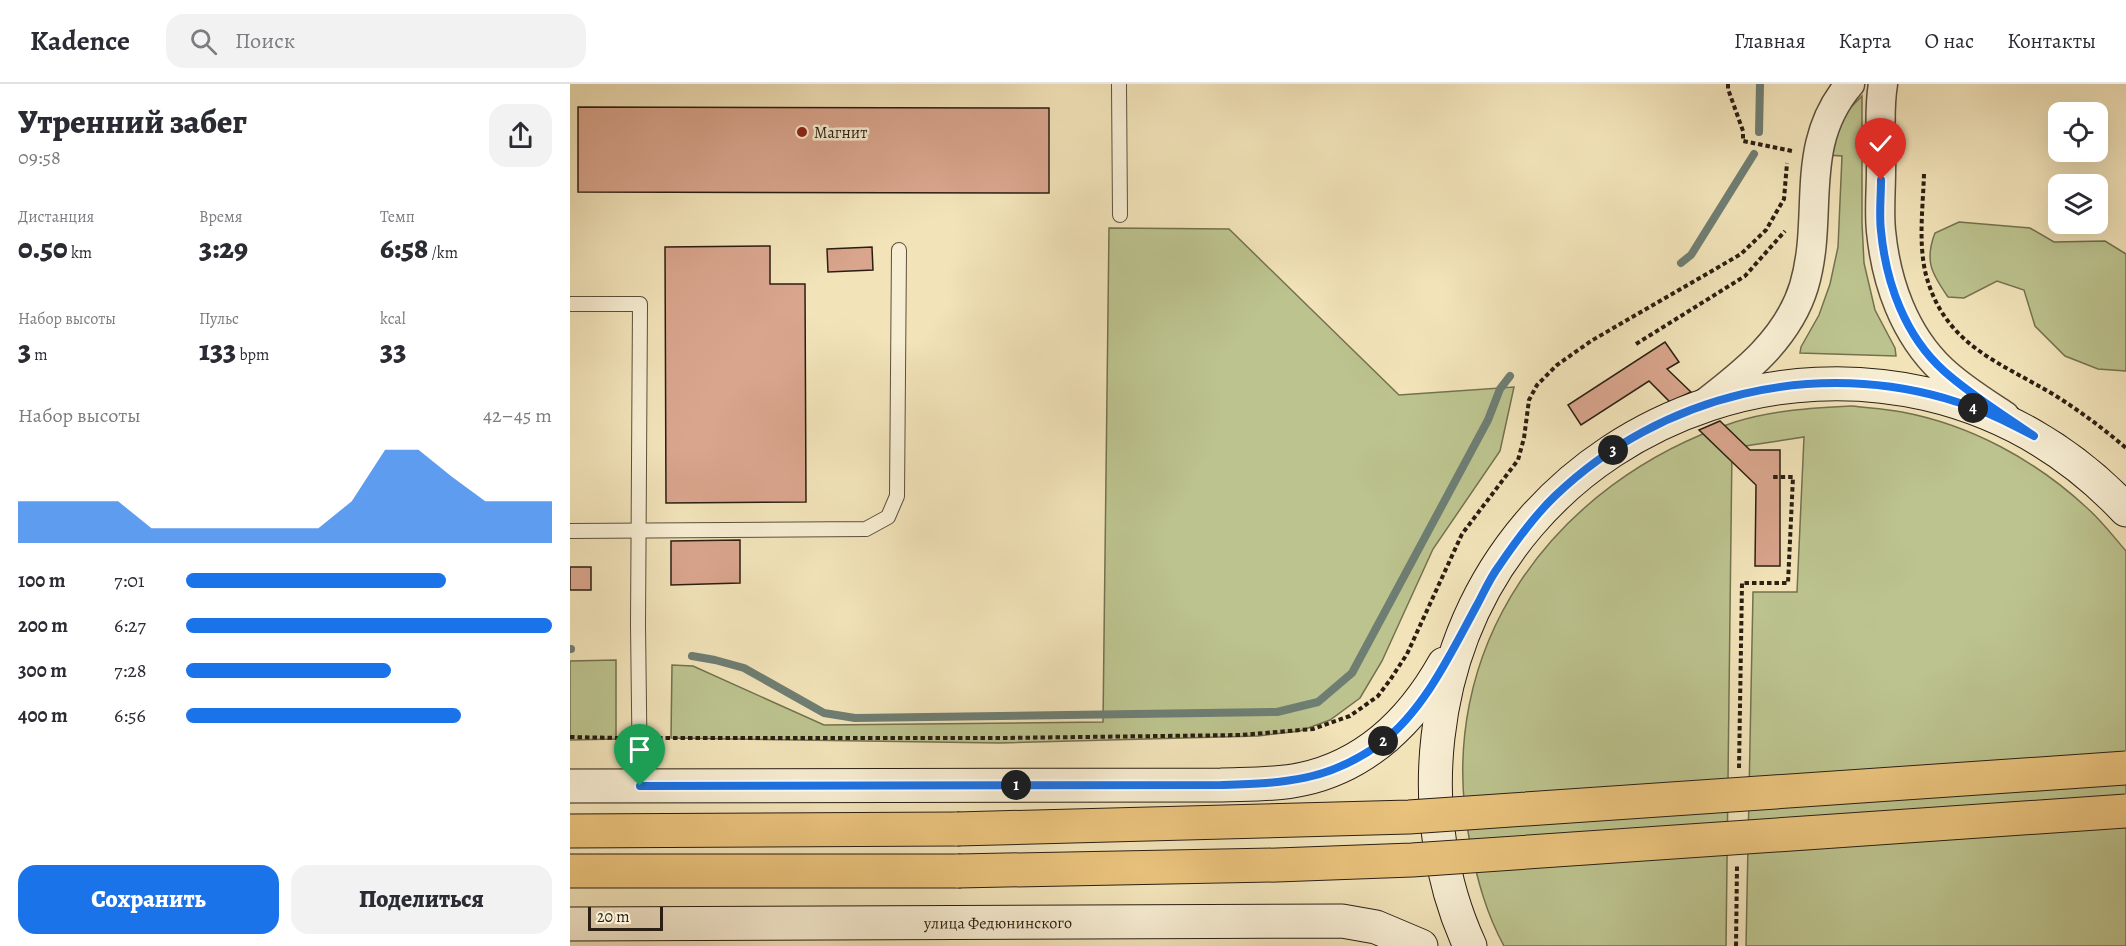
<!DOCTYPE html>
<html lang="ru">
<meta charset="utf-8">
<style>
:root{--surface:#fff;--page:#f2f2f3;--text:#2b2b33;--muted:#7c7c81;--line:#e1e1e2;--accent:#1a73e8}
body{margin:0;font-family:Alegreya,serif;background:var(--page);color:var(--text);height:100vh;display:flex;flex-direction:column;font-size:22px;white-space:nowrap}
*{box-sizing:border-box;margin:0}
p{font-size:20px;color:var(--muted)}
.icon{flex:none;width:33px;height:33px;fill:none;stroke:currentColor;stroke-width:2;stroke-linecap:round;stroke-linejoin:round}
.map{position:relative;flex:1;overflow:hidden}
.side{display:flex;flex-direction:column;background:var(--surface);width:570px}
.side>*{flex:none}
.buttons{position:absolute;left:1478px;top:18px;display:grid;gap:12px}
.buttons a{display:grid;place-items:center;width:60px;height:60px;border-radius:12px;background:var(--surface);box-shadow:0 6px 24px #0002;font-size:30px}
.scale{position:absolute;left:18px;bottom:15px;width:75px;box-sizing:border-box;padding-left:6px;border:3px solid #2a1f12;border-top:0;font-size:16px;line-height:21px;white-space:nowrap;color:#2a1f12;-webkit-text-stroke:4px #f7edd2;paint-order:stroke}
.pin{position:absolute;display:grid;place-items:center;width:51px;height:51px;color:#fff;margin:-62px -26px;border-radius:50% 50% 50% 0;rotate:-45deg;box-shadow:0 0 6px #0007}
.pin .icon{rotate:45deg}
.km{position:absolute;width:30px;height:30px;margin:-15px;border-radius:50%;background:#222;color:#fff;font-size:16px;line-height:30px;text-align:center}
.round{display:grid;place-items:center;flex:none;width:63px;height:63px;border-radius:18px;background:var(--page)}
.summary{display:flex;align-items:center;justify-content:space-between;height:102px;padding:0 18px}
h1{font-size:33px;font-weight:800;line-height:45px}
.figures{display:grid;grid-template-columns:repeat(3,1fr);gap:9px;height:102px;padding:6px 18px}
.figures div{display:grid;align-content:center}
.figures b{font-size:30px;font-weight:800}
.figures small{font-size:16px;font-weight:400}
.figures p{font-size:16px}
.chart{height:168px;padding:12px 18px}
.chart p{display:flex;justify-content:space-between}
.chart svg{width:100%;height:108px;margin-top:6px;fill:var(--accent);opacity:.7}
.primary-button{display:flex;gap:12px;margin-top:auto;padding:12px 18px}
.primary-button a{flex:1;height:69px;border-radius:18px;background:var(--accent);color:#fff;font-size:24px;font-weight:800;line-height:69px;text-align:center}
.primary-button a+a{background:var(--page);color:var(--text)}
ul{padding:0 18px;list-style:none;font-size:20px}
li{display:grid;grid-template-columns:96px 72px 1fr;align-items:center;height:45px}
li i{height:15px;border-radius:8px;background:var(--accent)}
header{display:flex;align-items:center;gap:36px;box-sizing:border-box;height:84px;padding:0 30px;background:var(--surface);border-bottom:2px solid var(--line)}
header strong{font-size:28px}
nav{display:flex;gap:33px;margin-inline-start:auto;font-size:21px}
.search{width:420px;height:54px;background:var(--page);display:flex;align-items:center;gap:15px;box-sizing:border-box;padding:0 21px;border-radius:18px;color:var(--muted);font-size:22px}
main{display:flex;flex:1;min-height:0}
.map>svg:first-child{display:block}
.green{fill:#bcc38e;stroke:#737150;stroke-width:1.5}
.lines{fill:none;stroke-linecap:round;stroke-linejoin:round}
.stream{stroke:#6e7e73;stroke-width:8}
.building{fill:#d9a58d;stroke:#2a1f12;stroke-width:1.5}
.service-casing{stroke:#5c503c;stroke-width:16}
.minor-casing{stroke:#5c503c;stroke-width:31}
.secondary-casing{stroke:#2a1f12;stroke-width:35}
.trunk-casing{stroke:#2a1f12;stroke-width:35}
.path{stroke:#2a1f12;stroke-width:4;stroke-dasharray:4.5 3;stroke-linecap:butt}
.service{stroke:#f7edd2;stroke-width:14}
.minor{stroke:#f7edd2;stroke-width:28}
.secondary{stroke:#f7edd2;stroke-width:33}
.trunk{stroke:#e9c27c;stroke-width:33}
.trunk-bridge-casing{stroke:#2a1f12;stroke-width:35;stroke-linecap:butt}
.trunk-bridge{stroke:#e9c27c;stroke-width:33}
.route-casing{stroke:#fff;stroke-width:12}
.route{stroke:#1a73e8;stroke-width:8}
.poi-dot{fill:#8f2418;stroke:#f7edd2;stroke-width:2}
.labels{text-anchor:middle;stroke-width:5;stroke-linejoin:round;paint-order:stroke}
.poi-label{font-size:16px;fill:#2a1f12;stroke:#f7edd2;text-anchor:start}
.street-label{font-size:16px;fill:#2a1f12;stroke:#f7edd2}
</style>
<header>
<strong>Kadence</strong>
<div class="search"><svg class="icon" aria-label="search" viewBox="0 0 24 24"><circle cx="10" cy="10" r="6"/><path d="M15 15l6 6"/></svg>Поиск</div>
<nav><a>Главная</a><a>Карта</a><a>О нас</a><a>Контакты</a></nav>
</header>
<main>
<section class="side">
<div class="summary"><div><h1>Утренний забег</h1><p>09:58</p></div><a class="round"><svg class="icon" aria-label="share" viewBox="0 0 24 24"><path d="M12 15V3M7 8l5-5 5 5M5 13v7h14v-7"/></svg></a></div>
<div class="figures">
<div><p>Дистанция</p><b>0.50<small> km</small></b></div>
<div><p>Время</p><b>3:29</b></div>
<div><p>Темп</p><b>6:58<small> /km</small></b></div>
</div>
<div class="figures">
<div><p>Набор высоты</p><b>3<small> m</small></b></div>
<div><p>Пульс</p><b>133<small> bpm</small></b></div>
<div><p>kcal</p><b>33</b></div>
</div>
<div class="chart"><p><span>Набор высоты</span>42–45 m</p>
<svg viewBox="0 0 160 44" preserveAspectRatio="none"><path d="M0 44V27L10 27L20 27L30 27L40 38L50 38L60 38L70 38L80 38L90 38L100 27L110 6L120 6L130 17L140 27L150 27L160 27V44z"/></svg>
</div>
<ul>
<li><b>100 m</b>7:01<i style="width:71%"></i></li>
<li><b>200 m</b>6:27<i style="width:100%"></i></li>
<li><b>300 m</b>7:28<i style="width:56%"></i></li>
<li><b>400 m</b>6:56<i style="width:75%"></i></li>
</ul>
<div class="primary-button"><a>Сохранить</a><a>Поделиться</a></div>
</section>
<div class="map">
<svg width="1556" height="862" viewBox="0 0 1556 862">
<rect width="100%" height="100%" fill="#f2e3b9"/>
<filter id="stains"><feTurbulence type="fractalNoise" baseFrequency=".00333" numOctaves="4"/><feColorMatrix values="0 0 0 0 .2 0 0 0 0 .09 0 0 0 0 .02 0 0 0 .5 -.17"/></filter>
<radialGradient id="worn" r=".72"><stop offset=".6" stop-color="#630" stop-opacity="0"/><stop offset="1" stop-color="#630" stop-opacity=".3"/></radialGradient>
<g class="green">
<path d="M1292 12V139L1294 179 1305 226 1325 264 1326 272 1230 269 1231 263 1249 231 1260 200 1268 163 1272 72 1258 71 1276 28Z"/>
<path d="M1389 138 1460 144 1484 158 1535 157 1556 170V287L1528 285 1495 272 1465 242 1454 206 1427 197 1394 214 1378 213C1362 190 1354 177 1365 149Z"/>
<path d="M539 144 659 145 829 311 944 303 930 367 863 465 812 577 790 614 760 636 730 647 688 652 430 659 101 654 102 581 123 582 254 641 533 638Z"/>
<path d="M1282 322C1299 324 1316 325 1332 328 1401 341 1465 376 1516 423 1531 436 1543 452 1556 467V862H1176L1183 508H1227L1234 353 1162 364 1156 862H934C916 829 907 795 900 759 861 564 984 398 1165 338 1203 326 1243 324 1282 322Z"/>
<path d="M46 576V655L0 656V577Z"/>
</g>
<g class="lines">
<g class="stream">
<path d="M1189 48 1190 0"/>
<path d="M1111 179 1121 171 1184 70"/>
<path d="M0 565H1"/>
<path d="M122 572 145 576 174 584 254 629 285 634 707 628 748 618 782 589 918 336 930 305 940 292"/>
</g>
</g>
<g class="building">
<path d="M8 23 479 24V109L8 108Z"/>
<path d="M200 162V200H235L236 418 96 419 95 163Z"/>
<path d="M302 163 303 186 258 188 257 165Z"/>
<path d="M1095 258 1109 278 1097 285 1121 308 1100 318 1079 297 1011 341 998 321Z"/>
<path d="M1150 337 1180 366H1210V482H1185L1186 401 1129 346Z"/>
<path d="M170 456V499L101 501V457Z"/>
<rect x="0" y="483" width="21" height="23"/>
</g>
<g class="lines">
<defs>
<g id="service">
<path d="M549 0 550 131"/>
<path d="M0 220H70L68 541 70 702"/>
<path d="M0 447 296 445 318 433 327 412 329 166"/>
</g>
<g id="minor">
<path d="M1313 0C1308 28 1312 59 1311 87 1311 107 1309 127 1311 147 1316 198 1334 250 1372 286 1391 304 1414 318 1435 332"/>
<path d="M1131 322C1173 290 1218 255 1234 202 1255 131 1227 62 1280 0"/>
</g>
<g id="secondary">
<path d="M0 702 651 701C678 700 707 701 733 695 797 681 843 635 874 580"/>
<path id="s1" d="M0 840 772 837 806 843 851 862"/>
<path d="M900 862C870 797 860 723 868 653 906 315 1324 179 1556 426"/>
</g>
<g id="trunk">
<path d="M0 747 387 745"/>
<path d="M0 787H388"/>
</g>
</defs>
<use href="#service" class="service-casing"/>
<use href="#minor" class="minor-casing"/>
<use href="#secondary" class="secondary-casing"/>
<use href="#trunk" class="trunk-casing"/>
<g class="path">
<path d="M1158 0V5L1173 47V57L1222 67"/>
<path d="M1354 90C1353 123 1348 159 1356 191 1375 262 1430 278 1486 312 1511 328 1534 345 1556 364"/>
<path d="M1066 260 1175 192 1215 147"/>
<path d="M0 653 50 654"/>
<path d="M88 654H431L670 651 743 645 780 632 808 612 820 596 837 570 892 450 948 376 954 354 959 316 967 301 987 281 1021 257 1171 170 1196 146 1214 115 1217 79"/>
<path d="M1169 684 1172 499H1218L1223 393H1203"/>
<path d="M1166 862 1167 781"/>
</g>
<use href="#service" class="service"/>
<use href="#minor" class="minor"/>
<use href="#secondary" class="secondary"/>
<use href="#trunk" class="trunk"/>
<defs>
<g id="trunk-bridge">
<path d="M387 745 839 733 1556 684"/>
<path d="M388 787 707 781 842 776 1556 727"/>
</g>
</defs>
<use href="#trunk-bridge" class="trunk-bridge-casing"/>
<use href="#trunk-bridge" class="trunk-bridge"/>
</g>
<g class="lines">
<defs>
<path id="route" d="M70 702 651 701C713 699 758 698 811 659 854 627 882 567 907 521 914 508 920 494 929 482 946 457 964 432 985 412 1091 310 1247 273 1387 318 1414 326 1439 339 1464 352 1434 331 1402 312 1374 287 1335 252 1316 199 1311 147 1309 131 1311 113 1311 96"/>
</defs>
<use href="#route" class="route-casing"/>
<use href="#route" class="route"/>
</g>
<circle class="poi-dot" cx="232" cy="48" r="6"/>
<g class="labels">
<g class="poi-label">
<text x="244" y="54">Магнит</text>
</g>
<g class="street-label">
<text dy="6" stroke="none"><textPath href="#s1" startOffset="428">улица Федюнинского</textPath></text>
</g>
</g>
<rect width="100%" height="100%" filter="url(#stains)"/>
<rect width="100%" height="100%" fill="url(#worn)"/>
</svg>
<div class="buttons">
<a><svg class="icon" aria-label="locate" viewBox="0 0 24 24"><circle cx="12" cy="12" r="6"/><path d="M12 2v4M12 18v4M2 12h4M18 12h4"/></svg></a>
<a><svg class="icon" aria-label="layers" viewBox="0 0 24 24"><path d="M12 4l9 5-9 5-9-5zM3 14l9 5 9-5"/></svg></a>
</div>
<div class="scale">20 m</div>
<div class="pin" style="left:70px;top:702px;background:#1e9e55"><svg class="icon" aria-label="arrive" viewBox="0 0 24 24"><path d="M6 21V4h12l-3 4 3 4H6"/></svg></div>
<div class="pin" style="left:1311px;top:96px;background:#d93025"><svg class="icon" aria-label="check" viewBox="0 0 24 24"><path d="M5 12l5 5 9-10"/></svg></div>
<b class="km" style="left:446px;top:701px">1</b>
<b class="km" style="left:813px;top:657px">2</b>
<b class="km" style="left:1043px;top:366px">3</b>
<b class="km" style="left:1403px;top:324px">4</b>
</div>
</main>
